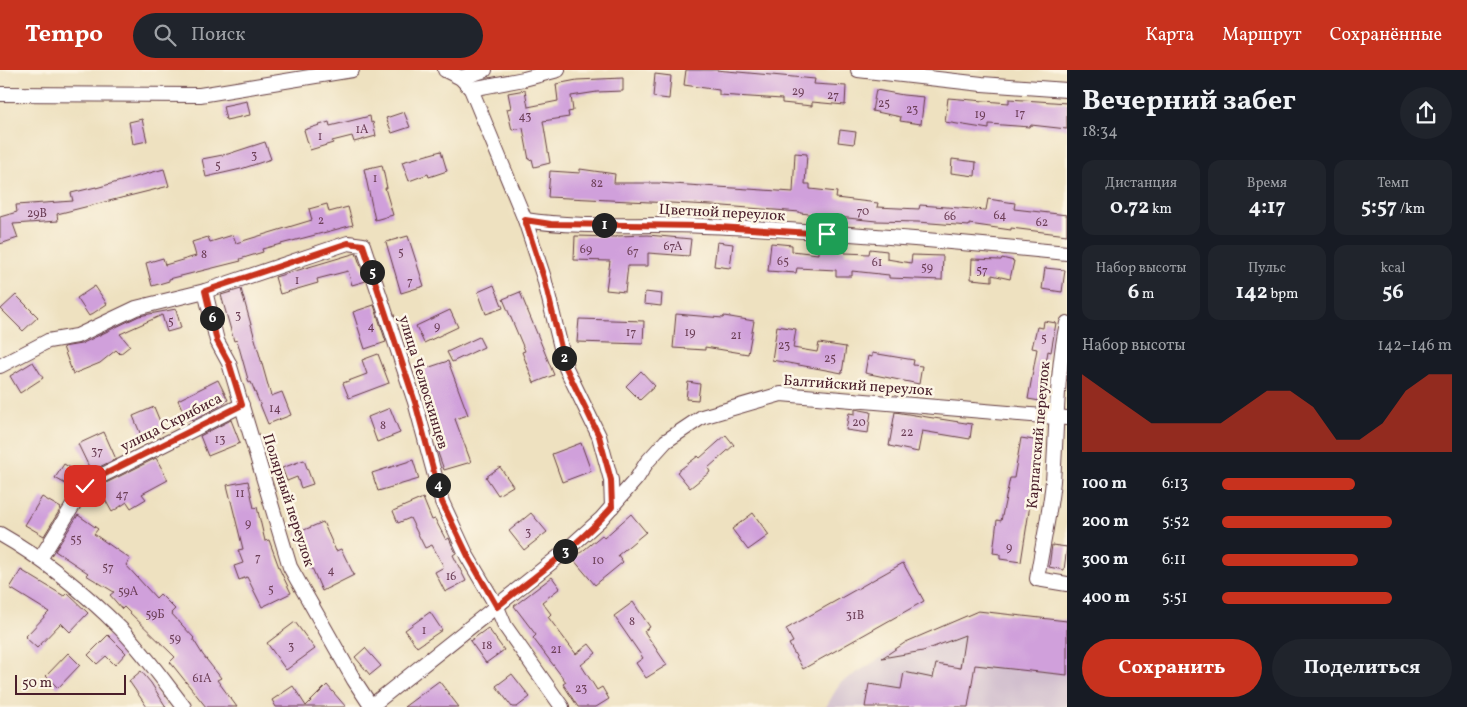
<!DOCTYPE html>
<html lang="ru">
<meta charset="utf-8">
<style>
:root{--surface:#171b24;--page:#20242c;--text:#f1f3f6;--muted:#9ea1a6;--accent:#c8321e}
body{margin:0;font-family:Vollkorn,serif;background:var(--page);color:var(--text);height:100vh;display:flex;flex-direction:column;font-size:19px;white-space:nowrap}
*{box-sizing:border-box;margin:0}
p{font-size:16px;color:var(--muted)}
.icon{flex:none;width:28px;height:28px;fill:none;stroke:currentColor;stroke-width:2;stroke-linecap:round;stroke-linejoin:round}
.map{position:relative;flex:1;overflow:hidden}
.panel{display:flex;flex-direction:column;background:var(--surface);width:400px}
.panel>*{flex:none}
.scale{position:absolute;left:15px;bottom:12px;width:111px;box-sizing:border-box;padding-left:5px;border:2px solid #4a1f2b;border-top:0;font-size:14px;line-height:18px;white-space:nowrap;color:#4a1f2b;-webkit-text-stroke:4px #fcf5e5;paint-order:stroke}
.pin{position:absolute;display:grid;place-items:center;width:42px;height:42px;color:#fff;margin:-21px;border-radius:10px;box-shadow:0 2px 8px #0006}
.km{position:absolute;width:25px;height:25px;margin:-12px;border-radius:50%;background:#222;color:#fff;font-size:14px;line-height:25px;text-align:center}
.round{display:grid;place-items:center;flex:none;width:52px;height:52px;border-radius:26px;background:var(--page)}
.overview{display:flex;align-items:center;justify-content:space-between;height:85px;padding:0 15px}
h1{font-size:28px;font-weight:700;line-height:38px}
.figures{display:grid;grid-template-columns:repeat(3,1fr);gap:8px;height:85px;padding:5px 15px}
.figures div{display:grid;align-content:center;border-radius:12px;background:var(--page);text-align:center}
.figures b{font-size:21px;font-weight:700}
.figures small{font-size:14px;font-weight:400}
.figures p{font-size:14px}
.chart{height:140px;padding:10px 15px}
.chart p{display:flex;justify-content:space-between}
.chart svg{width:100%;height:90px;margin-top:5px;fill:var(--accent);opacity:.7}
.primary-button{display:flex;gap:10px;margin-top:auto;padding:10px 15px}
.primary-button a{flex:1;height:58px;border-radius:30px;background:var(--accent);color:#fff;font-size:20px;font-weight:700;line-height:58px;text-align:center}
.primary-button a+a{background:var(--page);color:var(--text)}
ul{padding:0 15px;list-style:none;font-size:16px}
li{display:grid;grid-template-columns:80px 60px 1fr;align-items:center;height:38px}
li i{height:12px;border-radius:6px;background:var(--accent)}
header{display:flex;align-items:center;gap:30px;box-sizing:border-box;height:70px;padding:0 25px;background:var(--accent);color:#fff}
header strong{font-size:24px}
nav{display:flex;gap:28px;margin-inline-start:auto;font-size:18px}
.search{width:350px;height:45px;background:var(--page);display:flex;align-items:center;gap:12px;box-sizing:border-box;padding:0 18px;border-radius:28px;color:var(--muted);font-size:19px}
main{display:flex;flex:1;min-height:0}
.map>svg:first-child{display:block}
.industrial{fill:#d0bdcd}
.building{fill:#d0a0db}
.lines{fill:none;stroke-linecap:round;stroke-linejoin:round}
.street-casing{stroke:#633c41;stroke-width:16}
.street{stroke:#fff;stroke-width:14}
.route-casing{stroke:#fff;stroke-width:10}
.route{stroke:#c8321e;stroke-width:6}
.labels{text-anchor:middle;stroke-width:5;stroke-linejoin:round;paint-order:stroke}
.number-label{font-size:12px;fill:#6c3f57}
.street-label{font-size:15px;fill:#4a1f2b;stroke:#fcf5e5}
</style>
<header>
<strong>Tempo</strong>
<div class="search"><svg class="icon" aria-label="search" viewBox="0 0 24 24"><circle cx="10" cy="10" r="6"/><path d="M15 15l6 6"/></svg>Поиск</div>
<nav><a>Карта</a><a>Маршрут</a><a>Сохранённые</a></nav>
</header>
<main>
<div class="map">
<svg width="1067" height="637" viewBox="0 0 1067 637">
<rect width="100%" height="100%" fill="#fcf5e5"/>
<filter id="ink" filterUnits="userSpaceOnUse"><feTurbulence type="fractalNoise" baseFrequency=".02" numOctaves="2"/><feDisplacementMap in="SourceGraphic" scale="10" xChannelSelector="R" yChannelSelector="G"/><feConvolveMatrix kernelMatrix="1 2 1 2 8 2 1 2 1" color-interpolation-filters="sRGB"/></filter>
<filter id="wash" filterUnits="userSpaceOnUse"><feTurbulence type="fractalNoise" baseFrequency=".0096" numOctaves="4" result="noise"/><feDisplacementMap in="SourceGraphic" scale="20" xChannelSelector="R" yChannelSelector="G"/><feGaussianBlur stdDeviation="1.12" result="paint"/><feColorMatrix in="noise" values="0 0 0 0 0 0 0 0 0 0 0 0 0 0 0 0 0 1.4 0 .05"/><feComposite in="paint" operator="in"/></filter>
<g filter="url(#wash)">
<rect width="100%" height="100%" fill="#eee1c0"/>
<path class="industrial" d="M978 541 1067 551V637H826L840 613 906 572Z"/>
<g id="blocks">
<g class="building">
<path d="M686 0H716L815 9 814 14 846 16 845 35 812 32V36L782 33V29L719 25V20L684 15Z"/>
<path d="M655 4 671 6 669 29 653 27Z"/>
<path d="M623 8V21L597 22 571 26 573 41 568 42 569 47 543 51 550 93 534 97 532 89 529 90 523 58 512 60 507 39 511 38 508 23 525 20 528 37 558 31 556 14 577 10Z"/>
<path d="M876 20 903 25 924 27 921 54 900 51 901 47 872 41Z"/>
<path d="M948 28 1009 33V29L1067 33V59L1031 55 1030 57 989 54V59L945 52Z"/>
<path d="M247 31 250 45 226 50 223 36Z"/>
<path d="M404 42 410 57 392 63 386 48Z"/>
<path d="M370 46 371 53 373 52 376 66 354 72 352 66 332 71 333 73 310 80 304 60 329 52 330 56Z"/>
<path d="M142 49 147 71 133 74 129 52Z"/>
<path d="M840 60 856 62 854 74 838 72Z"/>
<path d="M265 72 271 89 241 99 206 107 202 89 228 84Z"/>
<path d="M441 81 447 101 429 107 428 104 409 111 402 92Z"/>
<path d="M795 83 807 84 805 114H810V119L837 122 836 128 878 133 877 137 919 139 920 135 986 140 988 129 1015 133 1014 139 1067 145V165L1011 158V160L969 154V156L918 152 876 151 800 143V142L711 135 548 127 550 101 580 103V99L615 104 614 113H658L793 122Z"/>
<path d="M952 89 976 92 975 106 951 103Z"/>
<path d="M382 95 387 118H385L393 145 375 150 364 99Z"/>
<path d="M164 99 169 116 57 144 58 151 13 154 18 168 0 174V147L17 142 16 135 73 131 71 123 96 117V118Z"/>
<path d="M327 134 329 142 348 137 353 155 262 179 263 182 240 189 241 191 169 209V211L152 216 146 193 163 188 165 195 196 186 192 172 208 167 210 172 233 165 236 173 312 150 309 139Z"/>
<path d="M648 165 691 169 689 186 648 183V196H628L625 222 606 220 610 191 574 190 575 166 617 167V166Z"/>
<path d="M408 166 424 216 401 223 386 172Z"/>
<path d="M717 172 733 174 730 198 714 196Z"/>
<path d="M771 173 792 175V181L818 184V175H832V179L845 180V183L869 184 870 179 887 181V189L911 193 912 185 943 186 942 210 889 208V205L852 201V206H836V200L797 198 796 203 768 201Z"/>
<path d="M356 183 366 211 352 215 348 201 317 209 318 213 280 224 275 207Z"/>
<path d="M1002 188 1014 191 1010 209 992 205V211L971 209 972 189 1001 190Z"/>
<path d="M1045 198 1065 200 1062 222 1042 219Z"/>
<path d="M494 215 503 238 486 244 478 222Z"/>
<path d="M95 216 107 234 89 246 77 228Z"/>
<path d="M241 219 271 326 282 322 291 345 268 354 251 312 249 313 237 270 234 271 221 225Z"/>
<path d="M520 222 554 305 534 313 522 282 525 281 503 229Z"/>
<path d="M645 222 662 224 661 236 644 234Z"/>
<path d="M16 225 38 247 23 261 1 239Z"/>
<path d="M374 235 386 272 365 279 353 242Z"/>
<path d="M176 239 181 258 167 262 162 245 120 264 130 276 120 284 116 280 100 293 73 304 63 277 81 274 139 246Z"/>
<path d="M450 240 458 257 424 273 416 256Z"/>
<path d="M676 244 723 248 724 246 754 251 748 284 705 277V280L673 278Z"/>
<path d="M579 249 644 251 643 274 577 272Z"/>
<path d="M1044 251 1056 253 1051 282 1048 281 1040 331 1028 329 1037 279 1032 278 1037 257 1043 258Z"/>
<path d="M777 256 796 259 793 278 817 282 819 273 846 277 842 303 772 290Z"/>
<path d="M479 267 484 277 452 292 447 282Z"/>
<path d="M872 283 914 290 913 295 922 296 919 314 865 303 868 286 872 287Z"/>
<path d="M378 284 389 313 349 328 343 313 367 304 362 290Z"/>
<path d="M448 291 468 345 455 349 471 392 444 400 436 377 444 374 421 300Z"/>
<path d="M33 292 43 308 20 323 10 306Z"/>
<path d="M641 301 655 316 640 330 626 316Z"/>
<path d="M218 310 228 330 224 332V334L193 350 192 348 187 350 178 330Z"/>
<path d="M688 312 700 314 698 330 686 329Z"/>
<path d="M154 337 164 361 143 370 133 346Z"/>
<path d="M390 338 400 363 377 372 368 347Z"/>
<path d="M855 339 871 342 868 363 846 360 849 343 855 344Z"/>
<path d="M895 342 972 354 970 369 922 361 918 382 889 376Z"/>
<path d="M231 350 240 373 208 386 200 366Z"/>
<path d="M104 362 116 389 91 401 78 374Z"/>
<path d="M726 365 734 375 708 398 710 402 690 418 677 402 698 386 700 388Z"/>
<path d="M1021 368 1040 371 1021 492 1000 489V484L993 483 997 450 1001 451 1010 408H1014Z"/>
<path d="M581 373 591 401 562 412 552 384Z"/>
<path d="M156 388 168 410 142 424 146 429 131 438 127 432 112 442 98 417Z"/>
<path d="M304 390 313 414 301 418 297 407 287 411 282 398Z"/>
<path d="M413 390 419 409 378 421 372 403Z"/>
<path d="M64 394 81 404 73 418 55 408Z"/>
<path d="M500 397 513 416 498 425 486 407Z"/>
<path d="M248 411 254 438 257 437 265 471 269 470 280 500 291 523 262 537 247 507 239 510 234 496 243 493 238 480 243 479 227 415Z"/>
<path d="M42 427 61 438 44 466 25 455Z"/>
<path d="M423 428 432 450 435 449 446 470 449 468 452 475 456 483 453 485 466 511 445 522 435 502 444 497 432 475 425 478 410 448 398 453 393 441Z"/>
<path d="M531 443 547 462 524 480 509 461Z"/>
<path d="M753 443 769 465 748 480 732 459Z"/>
<path d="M631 444 646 462 618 485 623 492 595 515 573 489 602 465 604 468Z"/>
<path d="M78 445 98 459 94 464 130 489 126 495 156 528 160 524 175 539 171 543 194 568 193 569 203 585 221 608 217 610 237 637H206L170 592 175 587 124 537 122 539 110 525 114 522 86 505 88 503 55 481Z"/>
<path d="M323 452 336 481 341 479 354 505 322 521 297 463Z"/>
<path d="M1052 475 1067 477 1064 500 1049 497Z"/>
<path d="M903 493 924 531 803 599 789 574 793 572 786 559Z"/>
<path d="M21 500 64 526 67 523 88 543 70 562 61 553 37 578 25 567 49 542 10 518Z"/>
<path d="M552 507 560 518 542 532 551 544 548 547 576 584 589 574 596 583 581 595 597 620 602 617 609 629 596 637H578L563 614 566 612 533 568 536 565 514 536Z"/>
<path d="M633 532 650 557 644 561 667 595 646 608 636 593 643 588 614 546Z"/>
<path d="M978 541 1067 551V605L975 595 968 637H865L869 614 901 619 904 602 933 608 936 594 960 598 965 565 923 581 882 588 906 572Z"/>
<path d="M430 542 442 560 417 577 405 560Z"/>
<path d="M295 552 315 579 286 600 267 573Z"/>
<path d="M488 558 504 580 486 593 470 571Z"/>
<path d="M108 565 126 583 115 595 106 586 97 594 88 585Z"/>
<path d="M365 578 381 596 370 605 355 587Z"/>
<path d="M68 583 80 595 58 618 46 606Z"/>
<path d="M141 601 151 613 166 637H147L129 611Z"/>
<path d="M512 604 530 627 517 637H512L496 616Z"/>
<path d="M439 611 459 637H404Z"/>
<path d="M327 615 346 637H276L272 630 293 616 306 636Z"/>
</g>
</g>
</g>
<g filter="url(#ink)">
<use href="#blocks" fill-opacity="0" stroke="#633c41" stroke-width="1"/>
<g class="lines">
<defs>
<g id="street">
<path d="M445 0 461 8 471 19 525 150 544 208 566 298 599 366 611 410 612 437"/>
<path d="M858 0 982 14 1067 20"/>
<path d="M461 8 485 0"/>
<path d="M471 19 524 9 558 0"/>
<path d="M0 24 200 25 352 0"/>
<path d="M525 150C584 159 644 153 703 156 824 160 947 171 1067 183"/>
<path d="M205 221 217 271 229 293 290 497 354 610 371 636"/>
<path d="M1067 253C1056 305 1057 358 1053 411 1050 443 1042 477 1037 509L1067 514"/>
<path d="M0 296 48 271 77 266 136 238 205 221 348 173 363 175 415 332 442 432 467 486 497 537 505 556 562 637"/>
<path d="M0 464C44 489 85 523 121 559 144 583 164 611 184 637"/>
<path d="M40 489 85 416 93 410 242 335"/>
<path d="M370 637 562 484 601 449 637 408 647 392 666 371 702 347 781 324 1067 348"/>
</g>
</defs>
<use href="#street" class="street-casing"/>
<use href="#street" class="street"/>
</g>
</g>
<g class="lines" filter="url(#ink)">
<defs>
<path id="route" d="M85 416 93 410 242 335 229 293 217 271 205 221 348 173 363 175 415 332 442 432 468 486 497 537C536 505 579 475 612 437L611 410 599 366 566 298 544 208 525 150 551 154 703 156 827 164"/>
</defs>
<use href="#route" class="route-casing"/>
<use href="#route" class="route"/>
</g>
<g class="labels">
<g class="number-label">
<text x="798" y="25">29</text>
<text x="833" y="29">27</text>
<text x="884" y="37">25</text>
<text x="912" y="43">23</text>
<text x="1020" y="47">17</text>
<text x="980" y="48">19</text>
<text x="525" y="50">43</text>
<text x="362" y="63">1А</text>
<text x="320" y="70">1</text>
<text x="254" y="89">3</text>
<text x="218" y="99">5</text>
<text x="375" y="112">1</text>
<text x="597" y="117">82</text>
<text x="863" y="145">70</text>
<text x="37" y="147">29В</text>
<text x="1000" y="149">64</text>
<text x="950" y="150">66</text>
<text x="321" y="154">2</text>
<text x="1042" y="156">62</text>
<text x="673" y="180">67А</text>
<text x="586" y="183">69</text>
<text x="633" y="185">67</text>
<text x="401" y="186">5</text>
<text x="204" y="188">8</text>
<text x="783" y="195">65</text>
<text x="877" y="196">61</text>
<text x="927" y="201">59</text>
<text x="982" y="204">57</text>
<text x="297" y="214">1</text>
<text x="410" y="215">7</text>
<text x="238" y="249">3</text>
<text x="171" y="255">5</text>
<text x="371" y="260">4</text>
<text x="437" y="260">9</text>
<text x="631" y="266">17</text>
<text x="690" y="266">19</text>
<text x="736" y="269">21</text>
<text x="1044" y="272">5</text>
<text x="784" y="279">23</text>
<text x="830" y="292">25</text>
<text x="275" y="342">14</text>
<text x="859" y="356">20</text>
<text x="383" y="359">8</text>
<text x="907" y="366">22</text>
<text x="220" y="373">13</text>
<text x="97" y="385">37</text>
<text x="240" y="427">11</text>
<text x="122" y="428">47</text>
<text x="248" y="457">9</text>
<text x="528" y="466">3</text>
<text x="76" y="473">55</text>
<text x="1009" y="481">9</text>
<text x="258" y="491">7</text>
<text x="598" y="494">10</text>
<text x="108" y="501">57</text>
<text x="331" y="504">4</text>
<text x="451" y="510">16</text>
<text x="271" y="523">5</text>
<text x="128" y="525">59А</text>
<text x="155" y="548">59Б</text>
<text x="855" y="549">31В</text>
<text x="632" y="555">8</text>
<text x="424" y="564">1</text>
<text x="175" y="572">59</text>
<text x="487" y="579">18</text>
<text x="291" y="580">3</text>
<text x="556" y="583">21</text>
<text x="202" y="612">61А</text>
<text x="581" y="622">23</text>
</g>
<g class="street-label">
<text transform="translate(722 142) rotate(3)" y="5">Цветной переулок</text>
<text transform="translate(424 312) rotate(73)" y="5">улица Челюскинцев</text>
<text transform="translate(858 315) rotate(4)" y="5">Балтийский переулок</text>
<text transform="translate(171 352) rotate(-27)" y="5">улица Скрибиса</text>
<text transform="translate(1038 365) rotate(-85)" y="5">Карпатский переулок</text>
<text transform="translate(289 430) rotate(72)" y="5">Полярный переулок</text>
</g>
</g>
</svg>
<div class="scale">50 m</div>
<div class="pin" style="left:827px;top:164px;background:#1e9e55"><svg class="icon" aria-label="arrive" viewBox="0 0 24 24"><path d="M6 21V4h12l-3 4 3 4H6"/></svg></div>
<div class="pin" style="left:85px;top:416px;background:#d93025"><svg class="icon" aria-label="check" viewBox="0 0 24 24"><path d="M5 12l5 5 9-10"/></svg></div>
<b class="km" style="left:604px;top:155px">1</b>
<b class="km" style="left:564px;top:288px">2</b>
<b class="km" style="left:565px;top:481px">3</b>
<b class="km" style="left:438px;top:415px">4</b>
<b class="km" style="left:372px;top:202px">5</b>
<b class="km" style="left:212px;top:248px">6</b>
</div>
<section class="panel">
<div class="overview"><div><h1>Вечерний забег</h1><p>18:34</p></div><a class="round"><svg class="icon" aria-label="share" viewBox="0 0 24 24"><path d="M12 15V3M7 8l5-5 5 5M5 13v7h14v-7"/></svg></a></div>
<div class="figures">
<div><p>Дистанция</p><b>0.72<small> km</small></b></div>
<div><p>Время</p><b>4:17</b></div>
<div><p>Темп</p><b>5:57<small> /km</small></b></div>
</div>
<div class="figures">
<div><p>Набор высоты</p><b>6<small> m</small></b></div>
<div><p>Пульс</p><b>142<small> bpm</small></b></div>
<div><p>kcal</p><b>56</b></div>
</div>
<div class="chart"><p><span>Набор высоты</span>142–146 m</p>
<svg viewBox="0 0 160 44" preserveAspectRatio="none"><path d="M0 44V6L10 14L20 22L30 30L40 30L50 30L60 30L70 22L80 14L90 14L100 22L110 38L120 38L130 30L140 14L150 6L160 6V44z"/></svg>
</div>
<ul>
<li><b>100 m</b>6:13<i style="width:58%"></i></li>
<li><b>200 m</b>5:52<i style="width:74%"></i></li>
<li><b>300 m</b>6:11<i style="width:59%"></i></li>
<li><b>400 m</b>5:51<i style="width:74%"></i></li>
</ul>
<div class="primary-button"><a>Сохранить</a><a>Поделиться</a></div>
</section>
</main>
